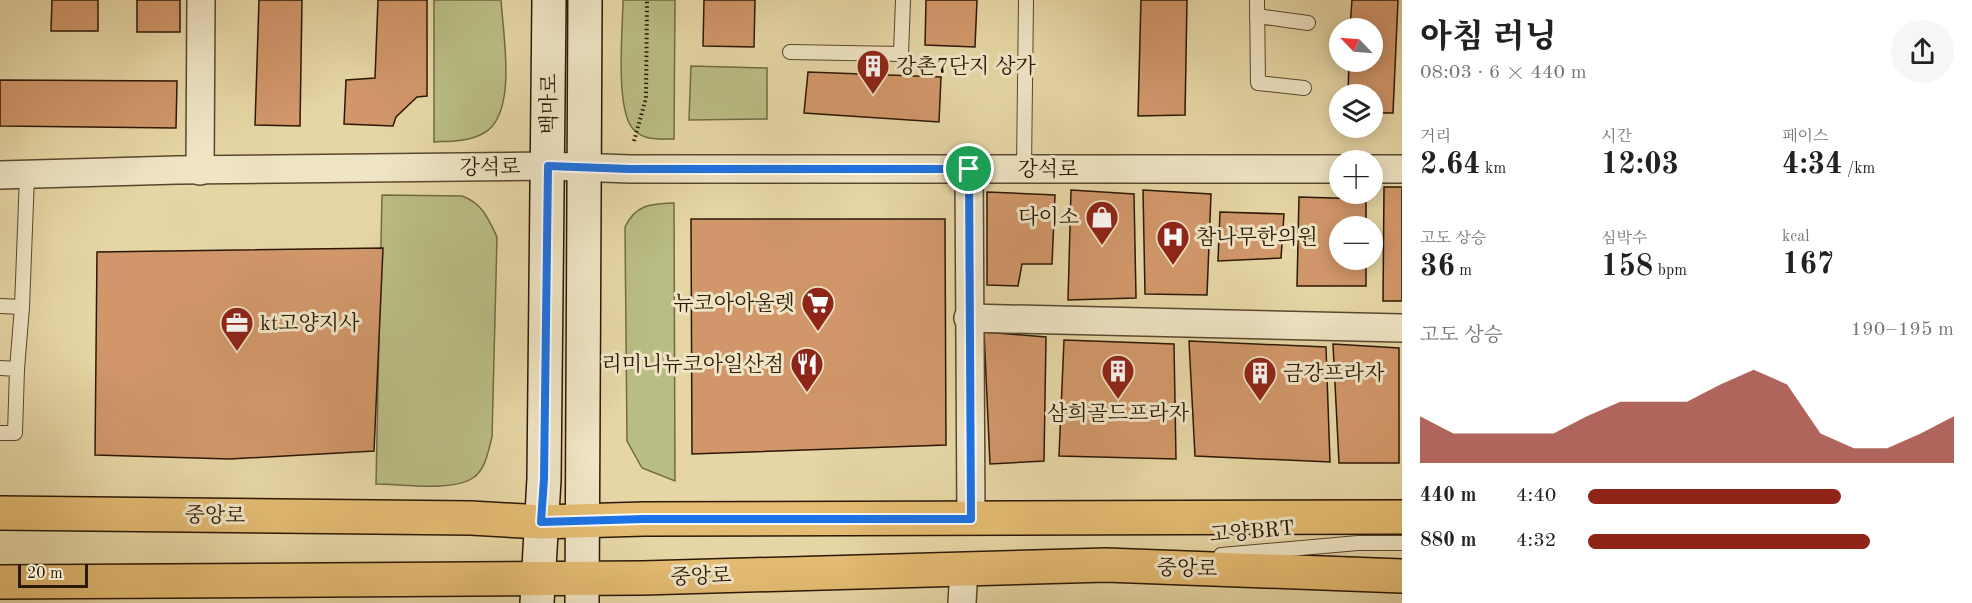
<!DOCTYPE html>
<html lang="ko">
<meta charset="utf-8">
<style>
:root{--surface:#fff;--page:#f6f6f6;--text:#222;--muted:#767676;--accent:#8f2418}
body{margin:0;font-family:"Old Standard TT","Noto Serif KR",serif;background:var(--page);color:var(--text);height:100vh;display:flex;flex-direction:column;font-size:22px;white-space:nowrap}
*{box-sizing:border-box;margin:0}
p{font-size:20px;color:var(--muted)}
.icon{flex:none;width:33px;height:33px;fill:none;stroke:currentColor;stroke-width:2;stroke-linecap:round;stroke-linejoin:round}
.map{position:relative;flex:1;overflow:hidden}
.panel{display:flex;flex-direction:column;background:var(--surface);width:570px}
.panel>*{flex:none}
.needle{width:39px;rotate:295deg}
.controls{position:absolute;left:1329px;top:18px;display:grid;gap:12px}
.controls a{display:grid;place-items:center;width:54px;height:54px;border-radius:50%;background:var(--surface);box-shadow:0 3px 15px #0003;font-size:30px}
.scale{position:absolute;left:18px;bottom:15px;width:70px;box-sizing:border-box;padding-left:6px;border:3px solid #2c1806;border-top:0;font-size:16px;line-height:21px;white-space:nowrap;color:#2c1806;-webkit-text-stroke:4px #efe4c4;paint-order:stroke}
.pin{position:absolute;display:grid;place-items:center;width:51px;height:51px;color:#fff;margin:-26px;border:3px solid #fff;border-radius:50%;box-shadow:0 2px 6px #0007}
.round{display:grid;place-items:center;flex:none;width:63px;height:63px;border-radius:32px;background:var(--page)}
.summary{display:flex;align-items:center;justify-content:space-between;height:102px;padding:0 18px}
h1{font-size:33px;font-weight:800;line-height:45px}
.figures{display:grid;grid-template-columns:repeat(3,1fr);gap:9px;height:102px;padding:6px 18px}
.figures div{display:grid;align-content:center}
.figures b{font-size:30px;font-weight:800}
.figures small{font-size:16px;font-weight:400}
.figures p{font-size:16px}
.chart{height:168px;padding:12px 18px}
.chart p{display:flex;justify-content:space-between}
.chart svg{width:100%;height:108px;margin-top:6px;fill:var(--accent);opacity:.7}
ul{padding:0 18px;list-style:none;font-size:20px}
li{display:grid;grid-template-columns:96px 72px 1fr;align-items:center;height:45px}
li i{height:15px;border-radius:8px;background:var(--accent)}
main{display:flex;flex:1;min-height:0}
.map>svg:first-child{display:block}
.green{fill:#b9bd83;stroke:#726a44;stroke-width:1.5}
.building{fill:#d1976a;stroke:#2c1806;stroke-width:1.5}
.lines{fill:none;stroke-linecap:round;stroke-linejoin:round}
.lane-casing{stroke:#5a482e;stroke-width:16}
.street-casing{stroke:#5a482e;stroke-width:30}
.secondary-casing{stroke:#2c1806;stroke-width:36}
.primary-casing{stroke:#2c1806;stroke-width:36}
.path{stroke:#2c1806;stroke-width:4;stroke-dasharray:1.5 3;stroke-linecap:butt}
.lane{stroke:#efe4c4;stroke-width:14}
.street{stroke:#efe4c4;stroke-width:27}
.secondary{stroke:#efe4c4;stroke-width:33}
.primary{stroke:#e3bb72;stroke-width:33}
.route-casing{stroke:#fff;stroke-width:12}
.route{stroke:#1a73e8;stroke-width:8}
.labels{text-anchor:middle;stroke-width:6;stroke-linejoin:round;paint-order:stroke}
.poi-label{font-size:21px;fill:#2c1806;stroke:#efe4c4;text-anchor:start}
.street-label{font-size:21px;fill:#2c1806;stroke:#efe4c4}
</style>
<main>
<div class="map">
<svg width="1402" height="603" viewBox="0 0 1402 603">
<rect width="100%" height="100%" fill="#e6d6a5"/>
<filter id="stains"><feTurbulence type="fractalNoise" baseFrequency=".00333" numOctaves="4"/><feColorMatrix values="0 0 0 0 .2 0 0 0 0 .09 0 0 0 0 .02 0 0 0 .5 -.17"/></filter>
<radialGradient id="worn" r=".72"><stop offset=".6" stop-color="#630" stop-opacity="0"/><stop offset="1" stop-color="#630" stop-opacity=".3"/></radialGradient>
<g class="green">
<path d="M434 0H501C503 34 518 114 484 133 468 142 451 141 434 142Z"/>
<path d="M623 0H675L674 139C660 139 646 141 635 131 614 114 623 27 623 0Z"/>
<path d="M691 66 767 68V119L689 120Z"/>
<path d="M382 195 462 196C482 203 488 218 497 237L492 437C488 451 486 469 473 478 452 492 402 484 376 484Z"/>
<path d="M674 203 675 481 642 468 627 441 625 227C636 204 651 204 674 203Z"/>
</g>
<g class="building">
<path d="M52 0H98V31H51Z"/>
<rect x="137" y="0" width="43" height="32"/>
<path d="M259 0H302L300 126 255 125Z"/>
<path d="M378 0H427V96L417 97 396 117 393 126 344 124 346 80 375 78Z"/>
<path d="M704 0H755L754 47 703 46Z"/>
<path d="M926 0H977L975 47 925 45Z"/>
<path d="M1141 0H1187L1185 115 1138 116Z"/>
<path d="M1352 0H1398L1393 113H1372V94H1348L1349 62H1372V28H1350Z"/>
<path d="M808 72 941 77 939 122 804 113Z"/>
<path d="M0 80 177 81 176 128 0 126Z"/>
<path d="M1384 187H1402V301H1383Z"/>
<path d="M1071 190 1134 194 1136 298 1068 300Z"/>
<path d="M1143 190 1211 194 1207 295 1145 294Z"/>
<path d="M987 192 1055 195 1052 264H1022L1018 286 987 285Z"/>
<path d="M1299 197 1366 199V226H1340V260H1366V286H1297Z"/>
<path d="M1220 212 1284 214 1281 258 1218 261Z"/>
<path d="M691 219H945L946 445 692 454Z"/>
<path d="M383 248 374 451 230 459 95 455 97 252Z"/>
<path d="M984 332 1046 337 1044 461 990 464Z"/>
<path d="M1064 340 1174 344 1176 459 1059 456Z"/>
<path d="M1189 341 1326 347 1330 462 1195 456Z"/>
<path d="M1333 344 1399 348V463H1339Z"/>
</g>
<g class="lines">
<defs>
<g id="lane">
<path d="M1257 0 1258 83 1304 88"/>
<path d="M1257 16 1308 23"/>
<path d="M790 52 901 54 903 0"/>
<path d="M1024 169 1026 0"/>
<path d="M0 306 22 307"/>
<path d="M0 368 17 369 15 433H0"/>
<path d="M17 369 22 307 27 176"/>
<path d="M1221 555 1358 543H1402"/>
</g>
<g id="street">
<path d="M969 169 971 519"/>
<path d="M1372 169H1402"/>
<path d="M200 171 201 0"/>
<path d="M0 175 177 170 548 166 630 169H1340"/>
<path d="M968 318 1402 328"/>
<path d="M962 603 964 568"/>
</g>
<g id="secondary">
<path d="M537 603 544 479 549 0"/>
<path d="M582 603 585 0"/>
</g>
<g id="primary">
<path d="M0 513 471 518 541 522 644 519 1402 517"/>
<path d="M0 582 643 578 1106 565 1402 576"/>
</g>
</defs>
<use href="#lane" class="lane-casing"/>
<use href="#street" class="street-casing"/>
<use href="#secondary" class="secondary-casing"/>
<use href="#primary" class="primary-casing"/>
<path class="path" d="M634 141 646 98 647 0"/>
<use href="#lane" class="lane"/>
<use href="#street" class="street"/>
<use href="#secondary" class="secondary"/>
<use href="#primary" class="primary"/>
</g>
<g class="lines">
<defs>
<path id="route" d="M548 166 630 169H969L971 519H644L541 522 544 479Z"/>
</defs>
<use href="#route" class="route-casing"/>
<use href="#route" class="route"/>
</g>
<defs>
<symbol id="building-pin" viewBox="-11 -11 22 30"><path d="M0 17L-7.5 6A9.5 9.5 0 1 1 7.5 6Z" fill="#8f2418" stroke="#efe4c4"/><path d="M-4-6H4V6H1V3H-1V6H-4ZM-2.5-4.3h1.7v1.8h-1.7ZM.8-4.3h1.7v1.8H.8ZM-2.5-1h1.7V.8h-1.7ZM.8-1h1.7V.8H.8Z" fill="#fff"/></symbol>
<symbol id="shop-pin" viewBox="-11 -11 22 30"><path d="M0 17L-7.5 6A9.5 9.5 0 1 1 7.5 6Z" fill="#8f2418" stroke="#efe4c4"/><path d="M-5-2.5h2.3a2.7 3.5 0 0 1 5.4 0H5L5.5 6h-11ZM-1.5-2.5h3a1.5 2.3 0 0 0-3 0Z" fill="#fff"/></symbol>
<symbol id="hospital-pin" viewBox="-11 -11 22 30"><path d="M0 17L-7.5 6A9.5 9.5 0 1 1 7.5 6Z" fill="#8f2418" stroke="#efe4c4"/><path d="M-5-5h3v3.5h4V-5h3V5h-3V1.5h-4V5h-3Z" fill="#fff"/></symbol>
<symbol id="supermarket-pin" viewBox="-11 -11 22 30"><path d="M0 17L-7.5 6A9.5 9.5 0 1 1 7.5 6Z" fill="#8f2418" stroke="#efe4c4"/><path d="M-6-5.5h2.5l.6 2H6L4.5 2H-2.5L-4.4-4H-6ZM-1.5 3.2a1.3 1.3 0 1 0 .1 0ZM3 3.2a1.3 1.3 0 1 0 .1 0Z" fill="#fff"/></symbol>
<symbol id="office-pin" viewBox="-11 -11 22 30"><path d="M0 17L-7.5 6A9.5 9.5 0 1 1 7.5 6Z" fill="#8f2418" stroke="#efe4c4"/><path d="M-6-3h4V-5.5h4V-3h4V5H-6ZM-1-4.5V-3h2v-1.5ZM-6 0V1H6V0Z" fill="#fff"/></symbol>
<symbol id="restaurant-pin" viewBox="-11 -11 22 30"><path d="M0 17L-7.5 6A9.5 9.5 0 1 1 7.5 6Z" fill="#8f2418" stroke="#efe4c4"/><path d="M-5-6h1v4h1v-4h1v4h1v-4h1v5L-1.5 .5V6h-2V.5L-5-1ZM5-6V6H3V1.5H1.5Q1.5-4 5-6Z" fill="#fff"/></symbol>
</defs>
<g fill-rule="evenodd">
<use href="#building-pin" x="854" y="47" width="38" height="52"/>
<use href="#shop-pin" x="1083" y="198" width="38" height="52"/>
<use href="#hospital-pin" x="1154" y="218" width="38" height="52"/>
<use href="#supermarket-pin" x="799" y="284" width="38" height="52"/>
<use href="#office-pin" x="218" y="304" width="38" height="52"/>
<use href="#restaurant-pin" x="788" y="345" width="38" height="52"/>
<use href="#building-pin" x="1099" y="352" width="38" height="52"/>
<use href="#building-pin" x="1241" y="354" width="38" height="52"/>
</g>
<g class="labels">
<g class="poi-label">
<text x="896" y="73">강촌7단지 상가</text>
<text x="1079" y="224" text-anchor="end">다이소</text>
<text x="1196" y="244">참나무한의원</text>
<text x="795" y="310" text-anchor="end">뉴코아아울렛</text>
<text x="260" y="330">kt고양지사</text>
<text x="784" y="371" text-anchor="end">리미니뉴코아일산점</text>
<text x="1283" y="380">금강프라자</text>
<text x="1118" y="420" text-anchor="middle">삼희골드프라자</text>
</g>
<g class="street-label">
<text transform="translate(549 104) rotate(-90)" y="7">백마로</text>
<text transform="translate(490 167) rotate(-1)" y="7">강석로</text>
<text x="1048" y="176">강석로</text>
<text transform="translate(215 515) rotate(1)" y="7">중앙로</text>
<text transform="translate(1252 531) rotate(-5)" y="7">고양BRT</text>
<text transform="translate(1187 568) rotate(2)" y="7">중앙로</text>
<text transform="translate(701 576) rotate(-2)" y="7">중앙로</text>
</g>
</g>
<rect width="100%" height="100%" filter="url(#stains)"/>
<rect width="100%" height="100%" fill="url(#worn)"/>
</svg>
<div class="controls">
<a><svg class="needle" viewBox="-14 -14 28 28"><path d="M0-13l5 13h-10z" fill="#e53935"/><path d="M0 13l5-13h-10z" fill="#767676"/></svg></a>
<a><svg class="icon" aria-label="layers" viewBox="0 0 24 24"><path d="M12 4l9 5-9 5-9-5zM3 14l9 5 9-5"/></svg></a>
<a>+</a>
<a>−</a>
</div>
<div class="scale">20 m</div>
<div class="pin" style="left:969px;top:169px;background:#1e9e55"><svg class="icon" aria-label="arrive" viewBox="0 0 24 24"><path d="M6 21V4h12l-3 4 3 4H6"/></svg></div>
</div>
<section class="panel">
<div class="summary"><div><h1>아침 러닝</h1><p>08:03 · 6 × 440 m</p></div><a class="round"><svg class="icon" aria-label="share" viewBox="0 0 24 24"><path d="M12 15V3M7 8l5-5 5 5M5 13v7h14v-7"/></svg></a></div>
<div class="figures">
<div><p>거리</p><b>2.64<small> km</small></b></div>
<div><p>시간</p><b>12:03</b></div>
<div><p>페이스</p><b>4:34<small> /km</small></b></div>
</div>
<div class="figures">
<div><p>고도 상승</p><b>36<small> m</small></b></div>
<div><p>심박수</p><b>158<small> bpm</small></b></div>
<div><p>kcal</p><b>167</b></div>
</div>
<div class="chart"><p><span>고도 상승</span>190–195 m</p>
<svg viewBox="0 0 160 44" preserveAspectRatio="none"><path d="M0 44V25L10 32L20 32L30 32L40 32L50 25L60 19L70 19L80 19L90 12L100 6L110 12L120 32L130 38L140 38L150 32L160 25V44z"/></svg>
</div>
<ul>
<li><b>440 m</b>4:40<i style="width:69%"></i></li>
<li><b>880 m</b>4:32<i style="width:77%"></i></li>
</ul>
</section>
</main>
